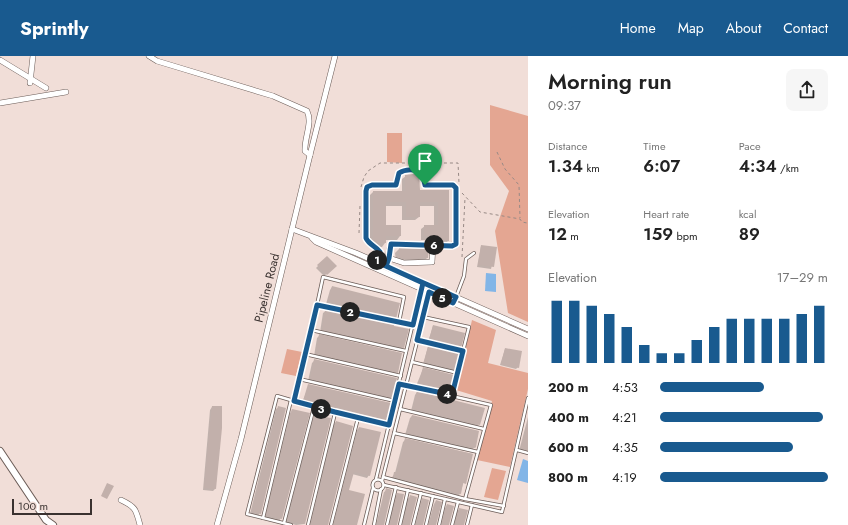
<!DOCTYPE html>
<meta charset="utf-8">
<style>
:root{--surface:#fff;--page:#f6f6f6;--text:#222;--muted:#767676;--accent:#195a8f}
body{margin:0;font-family:Jost,sans-serif;background:var(--page);color:var(--text);height:100vh;display:flex;flex-direction:column;font-size:15px;white-space:nowrap}
*{box-sizing:border-box;margin:0}
p{font-size:13px;color:var(--muted)}
.icon{flex:none;width:22px;height:22px;fill:none;stroke:currentColor;stroke-width:2;stroke-linecap:round;stroke-linejoin:round}
.map{position:relative;flex:1;overflow:hidden}
.panel{display:flex;flex-direction:column;background:var(--surface);width:320px}
.panel>*{flex:none}
.scale{position:absolute;left:12px;bottom:10px;width:80px;box-sizing:border-box;padding-left:4px;border:2px solid #3a3230;border-top:0;font-size:11px;line-height:14px;white-space:nowrap;color:#3a3230;-webkit-text-stroke:3px #f1ded8;paint-order:stroke}
.pin{position:absolute;display:grid;place-items:center;width:34px;height:34px;color:#fff;margin:-41px -17px;border-radius:50% 50% 50% 0;rotate:-45deg;box-shadow:0 0 4px #0007}
.pin .icon{rotate:45deg}
.km{position:absolute;width:20px;height:20px;margin:-10px;border-radius:50%;background:#222;color:#fff;font-size:11px;line-height:20px;text-align:center}
.round{display:grid;place-items:center;flex:none;width:42px;height:42px;border-radius:8px;background:var(--page)}
.summary{display:flex;align-items:center;justify-content:space-between;height:68px;padding:0 20px}
h1{font-size:22px;font-weight:600;line-height:30px}
.metrics{display:grid;grid-template-columns:repeat(3,1fr);gap:6px;height:68px;padding:4px 20px}
.metrics div{display:grid;align-content:center}
.metrics b{font-size:17px;font-weight:600}
.metrics small{font-size:11px;font-weight:400}
.metrics p{font-size:11px}
.chart{height:112px;padding:8px 20px}
.chart p{display:flex;justify-content:space-between}
.chart svg{width:100%;height:72px;margin-top:4px;stroke:var(--accent);stroke-width:6}
ul{padding:0 20px;list-style:none;font-size:13px}
li{display:grid;grid-template-columns:64px 48px 1fr;align-items:center;height:30px}
li i{height:10px;border-radius:5px;background:var(--accent)}
header{display:flex;align-items:center;gap:24px;box-sizing:border-box;height:56px;padding:0 20px;background:var(--accent);color:#fff}
header strong{font-size:19px}
nav{display:flex;gap:22px;margin-inline-start:auto;font-size:14px}
main{display:flex;flex:1;min-height:0}
.map>svg:first-child{display:block}
.green{fill:#e4a692}
.water{fill:#82b5e7}
.shadow{fill:#0003}
.building{fill:#c2b0ab}
.lines{fill:none;stroke-linecap:round;stroke-linejoin:round}
.service-casing{stroke:#6b5c57;stroke-width:4}
.minor-casing{stroke:#6b5c57;stroke-width:6}
.tertiary-casing{stroke:#6b5c57;stroke-width:8}
.path{stroke:#978985;stroke-width:1;stroke-dasharray:3 3;stroke-linecap:butt}
.service{stroke:#fff;stroke-width:2.5}
.minor{stroke:#fff;stroke-width:5}
.tertiary{stroke:#fff;stroke-width:6}
.route-casing{stroke:#fff;stroke-width:8}
.route{stroke:#195a8f;stroke-width:5}
.labels{text-anchor:middle;stroke-width:3;stroke-linejoin:round;paint-order:stroke}
.street-label{font-size:12px;fill:#3a3230;stroke:#f1ded8}
</style>
<header>
<strong>Sprintly</strong>
<nav><a>Home</a><a>Map</a><a>About</a><a>Contact</a></nav>
</header>
<main>
<div class="map">
<svg width="528" height="469" viewBox="0 0 528 469">
<rect width="100%" height="100%" fill="#f1ded8"/>
<g class="green">
<path d="M490 49 528 60V266L508 257 495 175 509 135 490 109Z"/>
<path d="M387 77H402V107L387 106Z"/>
<path d="M472 264 496 274 488 307 528 317V333L510 411 477 404 492 345 456 334Z"/>
<path d="M287 293 302 296 296 320 281 317Z"/>
<path d="M492 412 506 415 498 444 484 441Z"/>
</g>
<g class="water">
<path d="M486 217 496 218V236L485 235Z"/>
<path d="M523 403 528 405V427L517 424Z"/>
</g>
<g class="shadow">
<path d="M406 120 419 135H448V185L444 188H434V184H421V173L425 170H434V150H419V161L415 164H402V150H385V170L400 180 397 184H385V187L382 191H373L369 188V140L373 136H402V123Z"/>
<path d="M481 190 496 192 491 213 477 211Z"/>
<path d="M399 193 427 202 423 206 396 205 395 197Z"/>
<path d="M327 201 335 210 324 220 316 212Z"/>
<path d="M332 231 395 262 392 264 326 248 330 234Z"/>
<path d="M326 255 403 291 401 294 320 276 323 257Z"/>
<path d="M433 270 460 291 458 293 428 286Z"/>
<path d="M319 280 397 316 395 319 314 300 317 282Z"/>
<path d="M428 291 455 313 453 315 423 308Z"/>
<path d="M505 293 518 311 516 313 500 309Z"/>
<path d="M315 304 392 341 389 344 308 325 312 307Z"/>
<path d="M423 313 448 336 447 338 416 330Z"/>
<path d="M309 329 390 348 386 365 383 367 302 347Z"/>
<path d="M417 336 479 369 477 371 411 355 415 339Z"/>
<path d="M212 351 215 433 213 435 203 434 210 354Z"/>
<path d="M279 351 260 457 258 460 250 458 276 353Z"/>
<path d="M292 354 281 462 279 465 265 462 290 357Z"/>
<path d="M315 360 330 363 304 468 296 469 286 466 313 362Z"/>
<path d="M412 360 478 375 474 392 471 394 405 379 410 362Z"/>
<path d="M528 361V397L519 395Z"/>
<path d="M336 366 328 469H310L334 368Z"/>
<path d="M359 372 369 419 367 422 352 418 348 434 356 469H333L357 374Z"/>
<path d="M406 383 472 398 460 438 457 440 391 423 395 417 403 386Z"/>
<path d="M387 434 384 469H376L384 436Z"/>
<path d="M398 438 397 469H389L395 440Z"/>
<path d="M410 441V469H402L407 443Z"/>
<path d="M423 443V469H415L421 446Z"/>
<path d="M436 445V469H428L434 448Z"/>
<path d="M447 449 448 469H441L445 452Z"/>
<path d="M460 453 463 469H454L457 455Z"/>
</g>
<g class="building">
<path d="M414 118 419 119 420 134H449V185H438V180H424V169H438V146H420V161H406V146H386V169H401V180H386V187H377L373 184V135H405V119Z"/>
<path d="M481 189 497 191 494 211 478 209Z"/>
<path d="M399 192 429 193 428 202 405 203 399 201Z"/>
<path d="M327 200 337 210 327 219 317 209Z"/>
<path d="M332 230 400 247 396 263 328 246Z"/>
<path d="M325 254 394 268V270L409 273 404 292 322 274Z"/>
<path d="M433 269 465 277 461 292 429 284Z"/>
<path d="M319 278 402 297 398 317 316 298Z"/>
<path d="M428 290 460 297 456 314 424 306Z"/>
<path d="M505 292 522 295 519 312 501 308Z"/>
<path d="M314 303 397 322 392 342 310 323Z"/>
<path d="M423 311 454 319 449 337 418 330Z"/>
<path d="M308 328 391 347 387 365 303 345Z"/>
<path d="M417 335 485 352 480 369 413 353Z"/>
<path d="M212 350H222V372L216 433 204 432Z"/>
<path d="M278 350 286 352 261 458 252 456Z"/>
<path d="M292 353 310 357 282 463 266 459Z"/>
<path d="M315 359 331 362 305 468 288 464Z"/>
<path d="M412 359 479 375 476 391 475 392 407 377Z"/>
<path d="M336 365 353 370 328 469H311Z"/>
<path d="M359 371 381 376 370 420 354 416 349 434 365 438 357 469H334Z"/>
<path d="M527 371H528V394L521 392Z"/>
<path d="M405 382 473 398 466 428 463 427 461 438 393 421 394 416H397Z"/>
<path d="M107 427 114 430 107 443 101 440Z"/>
<path d="M386 432 392 434 384 469H377Z"/>
<path d="M397 437 404 438 397 469H390Z"/>
<path d="M410 439 417 441 410 469H403Z"/>
<path d="M422 442 429 444 423 469H416Z"/>
<path d="M436 444 442 446 436 469H429Z"/>
<path d="M447 448 454 450 449 469H442Z"/>
<path d="M459 452 468 454 464 469H455Z"/>
</g>
<g class="lines">
<defs>
<g id="service">
<path d="M456 241 464 220 466 203 474 197"/>
<path d="M317 249 323 221 404 241 399 266"/>
<path d="M423 261 469 271 463 295"/>
<path d="M311 274 406 295"/>
<path d="M417 284 463 295 452 339"/>
<path d="M305 298 401 320"/>
<path d="M412 306 458 317"/>
<path d="M299 323 395 345"/>
<path d="M294 345 317 249 413 269"/>
<path d="M400 353 484 373"/>
<path d="M394 377 478 396"/>
<path d="M517 394 528 397"/>
<path d="M383 421 465 443 491 349 399 328"/>
<path d="M376 423 421 233"/>
<circle cx="378" cy="429" r="5.5"/>
<path d="M382 425 431 230"/>
<path d="M384 429 502 456 528 342"/>
<path d="M465 443 504 450"/>
<path d="M263 462 291 344"/>
<path d="M284 467 314 351"/>
<path d="M291 469 247 458 277 340 335 357 389 369"/>
<path d="M308 469 335 357"/>
<path d="M331 469 358 362"/>
<path d="M364 469 373 432"/>
<path d="M374 469 381 433"/>
<path d="M387 469 396 431"/>
<path d="M400 469 408 434"/>
<path d="M413 469 421 437"/>
<path d="M426 469 433 440"/>
<path d="M439 469 445 443"/>
<path d="M452 469 458 446"/>
<path d="M467 469 472 449"/>
</g>
<g id="minor">
<path d="M149 0 157 5 273 40 307 55C313 67 304 82 305 95L310 99"/>
<path d="M0 4 46 32"/>
<path d="M30 27 33 0"/>
<path d="M0 47 66 36"/>
<path d="M292 173 356 197 528 273"/>
<path d="M312 182 316 186 528 280"/>
<path d="M389 202 404 207 432 206 433 189"/>
<path d="M377 206 380 196C376 190 369 189 366 182V135L367 131 372 129H396L399 117C405 113 415 113 422 116L425 129H453L456 132 457 140 456 188 452 189 391 188C388 194 389 203 386 210"/>
<path d="M121 444C136 451 136 454 140 469"/>
<path d="M217 469 241 383 310 99 335 0"/>
</g>
<path id="tertiary" d="M0 395 46 464 53 469"/>
</defs>
<use href="#service" class="service-casing"/>
<use href="#minor" class="minor-casing"/>
<use href="#tertiary" class="tertiary-casing"/>
<g class="path">
<path d="M497 96 505 113 519 129 520 162"/>
<path d="M361 131 364 121 368 115 380 107H458L459 127"/>
<path d="M462 137 480 156 520 163 522 166 527 167 528 165"/>
<path d="M359 177 360 150"/>
<path d="M462 201 465 142"/>
</g>
<use href="#service" class="service"/>
<use href="#minor" class="minor"/>
<use href="#tertiary" class="tertiary"/>
</g>
<g class="lines">
<defs>
<path id="route" d="M425 129 422 116C415 113 405 113 399 117L396 129H372L367 131 366 135V182C369 189 376 190 380 196L377 206 423 227 413 269 317 249 294 345 335 356 389 369 399 328 452 339 463 295 417 284 429 236 453 247 456 241C433 231 409 221 386 210L389 202 391 188 452 190 456 188V132L453 129H425"/>
</defs>
<use href="#route" class="route-casing"/>
<use href="#route" class="route"/>
</g>
<g class="labels">
<g class="street-label">
<text transform="translate(267 232) rotate(-76)" y="4">Pipeline Road</text>
</g>
</g>
</svg>
<div class="scale">100 m</div>
<div class="pin" style="left:425px;top:129px;background:#1e9e55"><svg class="icon" aria-label="arrive" viewBox="0 0 24 24"><path d="M6 21V4h12l-3 4 3 4H6"/></svg></div>
<b class="km" style="left:377px;top:204px">1</b>
<b class="km" style="left:350px;top:256px">2</b>
<b class="km" style="left:321px;top:353px">3</b>
<b class="km" style="left:447px;top:338px">4</b>
<b class="km" style="left:442px;top:242px">5</b>
<b class="km" style="left:434px;top:189px">6</b>
</div>
<section class="panel">
<div class="summary"><div><h1>Morning run</h1><p>09:37</p></div><a class="round"><svg class="icon" aria-label="share" viewBox="0 0 24 24"><path d="M12 15V3M7 8l5-5 5 5M5 13v7h14v-7"/></svg></a></div>
<div class="metrics">
<div><p>Distance</p><b>1.34<small> km</small></b></div>
<div><p>Time</p><b>6:07</b></div>
<div><p>Pace</p><b>4:34<small> /km</small></b></div>
</div>
<div class="metrics">
<div><p>Elevation</p><b>12<small> m</small></b></div>
<div><p>Heart rate</p><b>159<small> bpm</small></b></div>
<div><p>kcal</p><b>89</b></div>
</div>
<div class="chart"><p><span>Elevation</span>17–29 m</p>
<svg viewBox="0 0 160 44" preserveAspectRatio="none"><path d="M5 44V6M15 44V6M25 44V9M35 44V14M45 44V22M55 44V33M65 44V38M75 44V38M85 44V30M95 44V22M105 44V17M115 44V17M125 44V17M135 44V17M145 44V14M155 44V9"/></svg>
</div>
<ul>
<li><b>200 m</b>4:53<i style="width:62%"></i></li>
<li><b>400 m</b>4:21<i style="width:97%"></i></li>
<li><b>600 m</b>4:35<i style="width:79%"></i></li>
<li><b>800 m</b>4:19<i style="width:100%"></i></li>
</ul>
</section>
</main>
